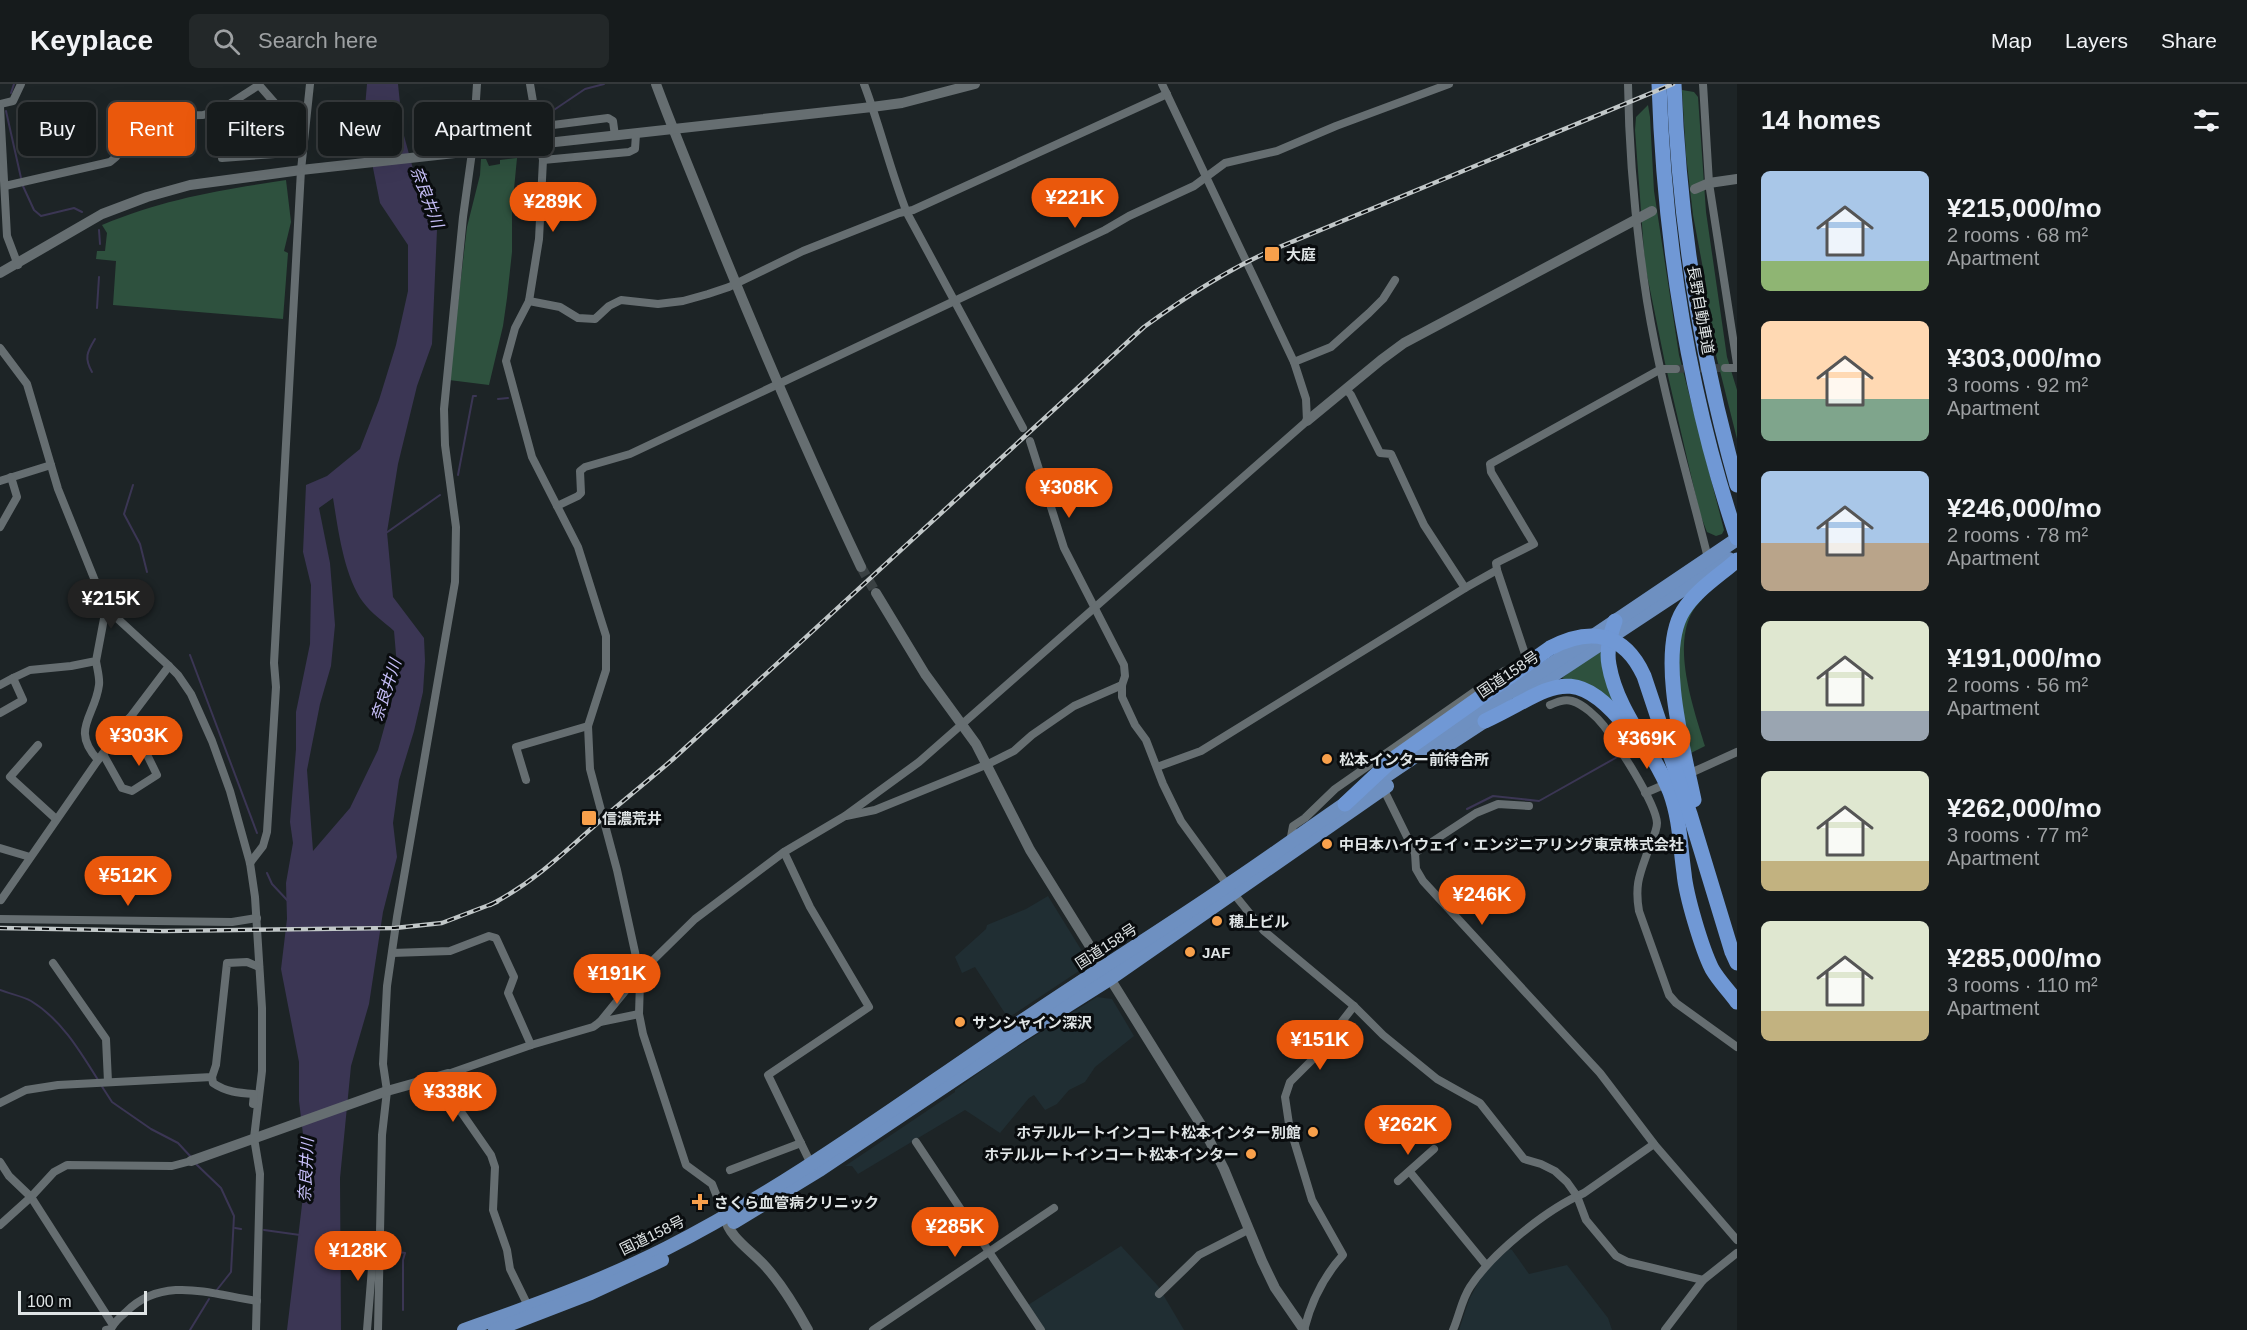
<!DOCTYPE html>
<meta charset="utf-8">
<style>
body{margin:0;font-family:Arial,"Noto Sans JP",sans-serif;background:#232829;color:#f1f3f6;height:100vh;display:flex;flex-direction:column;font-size:22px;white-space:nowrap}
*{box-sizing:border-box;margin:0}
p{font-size:20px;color:#9ea1a3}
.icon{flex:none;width:33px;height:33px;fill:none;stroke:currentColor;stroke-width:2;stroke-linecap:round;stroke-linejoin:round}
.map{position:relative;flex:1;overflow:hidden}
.side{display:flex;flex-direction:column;background:#161b1c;width:510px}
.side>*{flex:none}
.banner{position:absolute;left:18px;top:18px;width:570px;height:54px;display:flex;gap:12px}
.scale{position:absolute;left:18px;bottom:15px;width:129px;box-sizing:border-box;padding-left:6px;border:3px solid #dfe4e5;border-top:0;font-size:16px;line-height:21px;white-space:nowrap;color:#dfe4e5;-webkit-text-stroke:4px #090c0e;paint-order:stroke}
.price{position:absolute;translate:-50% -51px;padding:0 14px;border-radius:21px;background:#ea580c;color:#fff;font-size:20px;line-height:39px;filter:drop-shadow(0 2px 3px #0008)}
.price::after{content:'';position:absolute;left:50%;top:36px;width:18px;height:14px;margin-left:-9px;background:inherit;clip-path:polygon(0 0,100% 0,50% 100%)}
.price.active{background:#222;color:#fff}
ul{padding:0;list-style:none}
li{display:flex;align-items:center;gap:18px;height:150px;padding:0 24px}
li span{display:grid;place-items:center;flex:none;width:168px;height:120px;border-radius:9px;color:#555}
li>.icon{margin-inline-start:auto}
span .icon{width:72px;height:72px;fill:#fffc;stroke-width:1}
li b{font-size:26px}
h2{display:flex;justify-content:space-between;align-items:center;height:72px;padding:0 24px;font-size:26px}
.tag{padding:0 21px;border-radius:9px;background:#161b1c;box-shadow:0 6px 24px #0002,0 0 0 2px #35393b;font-size:21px;line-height:54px}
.tag.active{background:#ea580c;color:#fff}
header{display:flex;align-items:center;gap:36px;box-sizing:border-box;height:84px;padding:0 30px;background:#161b1c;border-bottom:2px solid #35393b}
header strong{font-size:28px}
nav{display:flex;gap:33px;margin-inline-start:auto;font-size:21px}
.search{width:420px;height:54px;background:#232829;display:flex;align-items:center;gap:15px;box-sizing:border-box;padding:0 21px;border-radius:9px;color:#9ea1a3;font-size:22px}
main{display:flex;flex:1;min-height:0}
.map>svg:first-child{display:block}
.built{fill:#202e33}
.green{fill:#2e513e}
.water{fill:#3b3654;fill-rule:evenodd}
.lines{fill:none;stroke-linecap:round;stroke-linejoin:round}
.stream{stroke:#3b3654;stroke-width:2}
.minor-tunnel{stroke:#3a4143;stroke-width:8;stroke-dasharray:8 4;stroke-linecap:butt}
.tertiary-tunnel{stroke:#3a4143;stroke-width:10;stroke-dasharray:10 5;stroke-linecap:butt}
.minor{stroke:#666e71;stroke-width:8}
.tertiary{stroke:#666e71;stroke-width:10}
.trunk{stroke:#6e90c1;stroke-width:14}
.motorway{stroke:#7098d5;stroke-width:15}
.rail-casing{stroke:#c1c7c8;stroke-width:4.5}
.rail{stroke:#090c0e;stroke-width:2;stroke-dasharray:7;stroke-linecap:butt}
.poi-dot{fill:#f8a04b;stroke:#090c0e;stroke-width:2}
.labels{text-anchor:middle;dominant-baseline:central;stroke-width:6;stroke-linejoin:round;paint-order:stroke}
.poi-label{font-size:15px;font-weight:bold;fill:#dfe4e5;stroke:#090c0e;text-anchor:start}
.street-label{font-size:15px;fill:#dfe4e5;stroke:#090c0e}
.water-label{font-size:16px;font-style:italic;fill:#c7bff9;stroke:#090c0e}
</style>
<header>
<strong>Keyplace</strong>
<div class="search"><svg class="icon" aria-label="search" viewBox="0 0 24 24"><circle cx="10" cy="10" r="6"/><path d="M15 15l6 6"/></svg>Search here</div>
<nav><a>Map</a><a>Layers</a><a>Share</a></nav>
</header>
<main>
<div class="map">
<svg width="1737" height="1246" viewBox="0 0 1737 1246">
<rect width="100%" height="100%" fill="#1d2426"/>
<g class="built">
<path d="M1048,812L1085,872L1082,885L1008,934L975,883L962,889L955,873L986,845L987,841L1026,825Z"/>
<path d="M1097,913L1112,915L1134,952L1095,983L1085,998L1069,1006L1057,1020L1045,1026L1034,1011L1029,1014L1000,1049L965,1026L858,1090L852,1082H845L955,1008V1006L1001,973Z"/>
<path d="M1121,1162L1158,1202L1184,1246H1044L1028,1221Z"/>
<path d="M1509,1165L1512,1166L1529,1190L1567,1181L1608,1234L1612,1246H1459L1469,1216L1481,1193L1488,1184Z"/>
</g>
<g class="green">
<path d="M1682,6L1694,8L1698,13L1706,128L1727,273L1737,306V355L1712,255L1704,190L1693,131L1686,71Z"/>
<path d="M1648,21L1650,33L1654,107L1679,271L1724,446L1722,450L1716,452L1707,448L1700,430L1665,279L1645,181L1635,46L1636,33Z"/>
<path d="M517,74L512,126V168L507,214L503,242L489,301L449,296L467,143L480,91L481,75H486L489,82L500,80V76Z"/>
<path d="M286,96L291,138L284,167L288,169L283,235L113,221L116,177L96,175L97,167H105L107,149L102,141C163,115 221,106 286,96Z"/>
<path d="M1700,514L1702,516C1666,548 1693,622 1705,662L1689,670C1680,633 1668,562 1687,528C1690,523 1696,518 1700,514Z"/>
<path d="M1603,563L1616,615L1610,619L1562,594Z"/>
</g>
<path class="water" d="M367,0H398L403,48L418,103L437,146L432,260L417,302L398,380L387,448L393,513L424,554L425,577L423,608L414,647L399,696L393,739L397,773L383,828L369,920L351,982L340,1094L341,1246H287L304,1104L306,1075L299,1017V978L281,885L287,835L286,799L293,759L290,738L296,665V628L310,560L311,501L303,468L306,401L327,392L360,365L379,316L396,261L408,207V161L380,119L370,69L364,35ZM333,414C338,445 344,492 363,518C371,529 384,538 394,547L398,594L378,666L350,724L313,767L307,686L320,620L331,582L335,541L330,479L319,424Z"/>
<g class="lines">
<g class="stream">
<path d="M11,9L14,0"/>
<path d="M6,27L21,94"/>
<path d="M542,34L585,5L604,0"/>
<path d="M497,57L498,52L524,42"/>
<path d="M22,100L34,126L41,132L74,124L82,128"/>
<path d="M99,146L100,160"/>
<path d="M97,224L99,193"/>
<path d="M92,288C84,274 87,268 95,255"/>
<path d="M498,315L508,314"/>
<path d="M458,391L473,312H476"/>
<path d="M133,401L124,430L140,460L147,488"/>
<path d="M386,449L440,411"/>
<path d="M190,571L257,749"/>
<path d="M1467,725L1493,712L1539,717L1619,672"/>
<path d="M267,789L272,800L288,817"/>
<path d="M0,906C10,910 22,912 31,917C61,935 80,967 98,996"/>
<path d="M101,1001L112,1018L151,1045L178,1059L191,1073"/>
<path d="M196,1080L221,1104L234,1132L231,1188L216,1207"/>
<path d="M235,1144L241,1145"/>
<path d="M264,1146L300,1151"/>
<path d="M338,1157L377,1164"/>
<path d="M383,1165L405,1169L403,1176V1226"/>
<path d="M190,1246L209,1215"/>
</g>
<path class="minor-tunnel" d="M1676,285L1725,284"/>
<path class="tertiary-tunnel" d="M861,483L876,509"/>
<g class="minor">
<path d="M530,0L543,76L539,155L529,217L515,244L506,277L532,373L578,463L606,552V586L588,642L590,685L617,786L635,868L640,897L639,930L643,950L686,1081L712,1100L725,1133"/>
<path d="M864,0C880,42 890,86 907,129L1023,344"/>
<path d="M1628,0C1629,73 1636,146 1647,217C1661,303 1687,390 1708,474"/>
<path d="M1703,0L1709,99L1737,280"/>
<path d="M0,20L13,17L21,0"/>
<path d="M0,23L7,152L18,181"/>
<path d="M220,26L222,74L275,70L280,25L259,1"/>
<path d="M537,43L608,34L613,37L615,52"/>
<path d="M543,76L629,68L635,65L636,50"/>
<path d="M5,102L110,78L116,73L120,33L203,31L220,26L259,1"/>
<path d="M529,217L560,223L578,234L595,235L609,222L621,216L658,220L683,217L708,210L729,203L803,167L899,129L913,126L1167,10"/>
<path d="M0,264L27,300L58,405L106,524L169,582L178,591L191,610L212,657L230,707L250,779L255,813L262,924V987L254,1054L260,1090L256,1246"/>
<path d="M1294,278L1331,263L1369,229L1383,215L1395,196"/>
<path d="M1725,284H1737"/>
<path d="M1030,357L1064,464L1124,581L1125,592L1122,601V613L1135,641L1146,656L1163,700L1181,737L1234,810L1264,847L1354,922L1383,951L1437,995L1480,1019L1524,1075L1541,1080L1555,1087L1567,1098L1577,1112L1586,1136L1616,1172L1628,1178L1703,1196"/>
<path d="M0,397L51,381"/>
<path d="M557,422L578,412L581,409L580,387L585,383L630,370L1105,146L1129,132L1194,102L1225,79L1277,67L1336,42L1449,0"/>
<path d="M0,443L17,413L11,393"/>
<path d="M1497,486L1526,573"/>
<path d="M1465,504L1497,486L1496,479L1534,460L1491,388L1490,380L1661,285H1676"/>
<path d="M96,577C97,584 100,594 99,601C95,633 70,645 98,676"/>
<path d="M0,601L13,594"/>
<path d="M1550,621C1557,618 1564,615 1572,617C1583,620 1597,633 1604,642C1617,660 1656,719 1657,739C1657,746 1653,754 1650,761C1641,788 1634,798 1639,827L1669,911L1676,919L1737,963"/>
<path d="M0,629L23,616L13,594L30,586L71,582L96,577L106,524"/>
<path d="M38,661L10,693L56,735"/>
<path d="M103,670L122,704L132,707L157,691L129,634"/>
<path d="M1157,683L1201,667L1465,504L1424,441L1391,370L1380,369L1351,311L1346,305"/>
<path d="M1695,687L1737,668"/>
<path d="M526,696L516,663L588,642"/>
<path d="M1383,704L1415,769L1416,785L1423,797L1600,989L1654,1060L1737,1156"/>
<path d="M1645,709L1659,703"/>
<path d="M846,732L875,726L988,680L1014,667L1032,651L1074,622L1122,601"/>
<path d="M1290,758L1293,742L1305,734L1335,705L1504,587"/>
<path d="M0,764L30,773"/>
<path d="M784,768L810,823L869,923L768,991L811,1080"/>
<path d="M1415,769L1476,729L1498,720L1529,722"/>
<path d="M250,779L263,762L267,748L276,603L274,579L301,86L310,0"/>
<path d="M1,816L98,676L169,582"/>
<path d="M0,835L232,838L257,834"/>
<path d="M392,869L450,867L489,852L496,854L514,893L508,909L531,961"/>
<path d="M53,879L106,955L108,998"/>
<path d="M600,938L639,930"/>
<path d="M448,990L531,961L593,943L600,938L639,890L695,835L784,768L845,732L919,678L1307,337L1306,315L1294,278L1162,0"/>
<path d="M441,992L450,1012L491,1071L495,1083L493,1126L507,1166L510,1185L530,1226"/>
<path d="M212,993L213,999C226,1008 239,1009 254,1010L253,1020"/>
<path d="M0,1019L26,1006L58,1001L212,993L216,981L227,879L247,878L259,883"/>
<path d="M916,1058L1041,1246"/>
<path d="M0,1078L9,1092L31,1113L113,1241"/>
<path d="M730,1086L801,1059"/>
<path d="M1410,1088L1486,1181"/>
<path d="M1398,1097L1434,1065"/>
<path d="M0,1141L31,1113L54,1088L67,1081L172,1082L191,1077"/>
<path d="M1159,1210L1199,1171L1248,1146"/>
<path d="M106,1246L111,1245C114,1238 120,1233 126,1228C163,1191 210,1210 257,1217"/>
<path d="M367,1246L372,1184L376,1167"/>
<path d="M378,1246L382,1051L387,1007L383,980L387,902L397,833L455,498L456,443L445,361L444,325L463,133L473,61L477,0"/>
<path d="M873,1246L1054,1124"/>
<path d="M1304,1246C1311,1218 1323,1193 1343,1171L1312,1116L1289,1040L1285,1013L1290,998L1312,976L1354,922"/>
<path d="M1453,1246C1459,1232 1462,1215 1470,1203C1492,1169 1547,1125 1584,1109L1654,1060"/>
<path d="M1665,1246L1703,1196L1737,1169"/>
</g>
<g class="tertiary">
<path d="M656,0C673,46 692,91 710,136C757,253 807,369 861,483"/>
<path d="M1695,105L1709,99L1737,95"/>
<path d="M0,189L102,130L147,113L190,101L301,86L872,23L902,19L975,0"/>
<path d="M1307,337L1381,276L1404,259L1652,127"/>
<path d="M876,509L925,590L976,660L1030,766L1203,1044L1224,1085L1262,1177L1275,1204L1304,1246"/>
<path d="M191,1077L387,1007L448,990"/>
<path d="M725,1133C729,1154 752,1167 766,1183C783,1202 796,1224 808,1246"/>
</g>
<g class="trunk">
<path d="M1520,613L1729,475"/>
<path d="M1445,663L1494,631"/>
<path d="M1371,702L1737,455"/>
<path d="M734,1138L821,1085L1024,949L1111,894L1387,702"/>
<path d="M464,1246C533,1222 602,1197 667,1164C791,1101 904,1016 1019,939C1088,892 1159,848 1228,801C1270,773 1311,743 1352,715"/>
<path d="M495,1246L591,1209L662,1176"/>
</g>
<g class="motorway">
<path d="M1659,0C1664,152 1688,309 1737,454"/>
<path d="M1674,0C1679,136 1700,270 1737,401"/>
<path d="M1615,537C1610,551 1606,566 1609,581C1617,628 1653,665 1670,708C1680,735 1680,761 1684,789C1686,812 1702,865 1712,885C1719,897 1729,907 1737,918"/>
<path d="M1485,637C1550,607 1571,573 1628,645"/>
<path d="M1694,716C1684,668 1657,569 1683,527C1696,506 1719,492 1737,476"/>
<path d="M1345,720L1393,675L1550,564C1590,543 1624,548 1644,592L1690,730L1732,868L1737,879"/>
</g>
<defs>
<g id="rail">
<path d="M490,821C533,799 566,767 602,735C625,715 649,696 672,676L1144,243C1184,214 1225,187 1270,167L1673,0"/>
<path d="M0,844L163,847L395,844L442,839L497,818"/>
</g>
</defs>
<use href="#rail" class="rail-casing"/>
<use href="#rail" class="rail"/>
</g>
<g class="poi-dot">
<rect x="1264" y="162" width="16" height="16" rx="3"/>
<circle cx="1327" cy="675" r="6"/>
<rect x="581" y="726" width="16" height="16" rx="3"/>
<circle cx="1327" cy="760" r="6"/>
<circle cx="1217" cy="837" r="6"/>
<circle cx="1190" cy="868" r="6"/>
<circle cx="960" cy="938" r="6"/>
<circle cx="1313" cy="1048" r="6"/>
<circle cx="1251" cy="1070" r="6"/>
<path d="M697 1109h6v6h6v6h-6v6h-6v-6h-6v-6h6z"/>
</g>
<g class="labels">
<g class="poi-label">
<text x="1286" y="170">大庭</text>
<text x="1339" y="675">松本インター前待合所</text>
<text x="602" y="734">信濃荒井</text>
<text x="1339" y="760">中日本ハイウェイ・エンジニアリング東京株式会社</text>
<text x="1229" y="837">穂上ビル</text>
<text x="1202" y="868">JAF</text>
<text x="972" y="938">サンシャイン深沢</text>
<text x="1301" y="1048" text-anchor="end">ホテルルートインコート松本インター別館</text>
<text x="1239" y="1070" text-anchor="end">ホテルルートインコート松本インター</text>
<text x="714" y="1118">さくら血管病クリニック</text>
</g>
<g class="street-label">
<text transform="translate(1701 226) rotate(80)">長野自動車道</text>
<text transform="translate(1508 590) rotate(-34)">国道158号</text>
<text transform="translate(1106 862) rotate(-33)">国道158号</text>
<text transform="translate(652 1151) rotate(-26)">国道158号</text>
</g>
<g class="water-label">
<text transform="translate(427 113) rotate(69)">奈良井川</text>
<text transform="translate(386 606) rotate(-72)">奈良井川</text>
<text transform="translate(306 1086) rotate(-87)">奈良井川</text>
</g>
</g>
</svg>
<div class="scale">100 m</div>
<b class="price" style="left:1075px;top:145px">¥221K</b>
<b class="price" style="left:553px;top:149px">¥289K</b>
<b class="price" style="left:1069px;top:435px">¥308K</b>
<b class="price active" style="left:111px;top:546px">¥215K</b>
<b class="price" style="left:139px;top:683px">¥303K</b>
<b class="price" style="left:1647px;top:686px">¥369K</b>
<b class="price" style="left:128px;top:823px">¥512K</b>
<b class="price" style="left:1482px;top:842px">¥246K</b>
<b class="price" style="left:617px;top:921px">¥191K</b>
<b class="price" style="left:1320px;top:987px">¥151K</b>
<b class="price" style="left:453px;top:1039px">¥338K</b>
<b class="price" style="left:1408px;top:1072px">¥262K</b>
<b class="price" style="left:955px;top:1174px">¥285K</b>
<b class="price" style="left:358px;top:1198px">¥128K</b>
<div class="banner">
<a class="tag">Buy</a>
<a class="tag active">Rent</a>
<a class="tag">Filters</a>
<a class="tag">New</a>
<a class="tag">Apartment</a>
</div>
</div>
<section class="side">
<h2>14 homes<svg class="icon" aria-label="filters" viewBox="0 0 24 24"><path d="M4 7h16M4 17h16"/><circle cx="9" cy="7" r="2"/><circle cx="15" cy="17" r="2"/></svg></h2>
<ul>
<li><span style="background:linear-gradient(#a9c7e8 75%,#8fb573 0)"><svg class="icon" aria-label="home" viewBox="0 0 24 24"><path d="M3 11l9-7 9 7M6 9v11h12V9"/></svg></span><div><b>¥215,000/mo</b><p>2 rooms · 68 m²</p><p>Apartment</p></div></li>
<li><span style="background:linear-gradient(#ffd9b3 65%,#7fa58c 0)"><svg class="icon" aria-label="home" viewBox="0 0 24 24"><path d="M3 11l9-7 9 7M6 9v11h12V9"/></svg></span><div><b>¥303,000/mo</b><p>3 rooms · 92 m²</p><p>Apartment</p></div></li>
<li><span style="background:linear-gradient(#a9c7e8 60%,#b9a48a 0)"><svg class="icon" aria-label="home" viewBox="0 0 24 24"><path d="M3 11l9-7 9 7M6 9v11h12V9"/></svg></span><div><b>¥246,000/mo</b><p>2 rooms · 78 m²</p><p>Apartment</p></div></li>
<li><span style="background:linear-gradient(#dfe7d0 75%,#9aa5b1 0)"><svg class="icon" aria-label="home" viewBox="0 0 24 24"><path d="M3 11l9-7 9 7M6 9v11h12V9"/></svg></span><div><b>¥191,000/mo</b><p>2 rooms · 56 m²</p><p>Apartment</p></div></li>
<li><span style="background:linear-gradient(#dfe7d0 75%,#c2b280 0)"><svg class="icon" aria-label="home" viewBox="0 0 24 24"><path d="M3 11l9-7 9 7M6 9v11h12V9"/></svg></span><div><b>¥262,000/mo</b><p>3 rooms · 77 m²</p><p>Apartment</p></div></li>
<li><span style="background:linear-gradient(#dfe7d0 75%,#c2b280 0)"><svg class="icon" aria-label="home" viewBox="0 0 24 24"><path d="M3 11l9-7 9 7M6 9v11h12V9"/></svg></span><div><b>¥285,000/mo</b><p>3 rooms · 110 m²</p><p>Apartment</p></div></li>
</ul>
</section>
</main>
